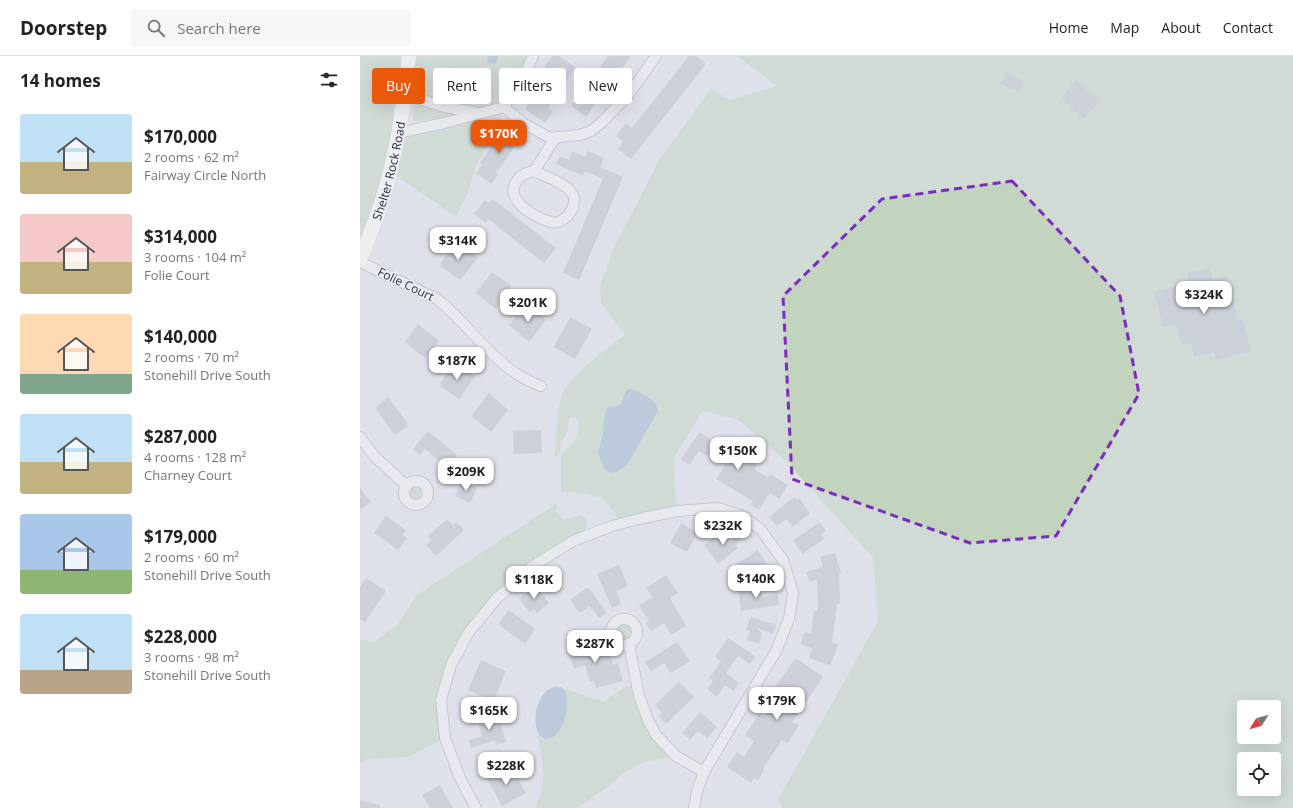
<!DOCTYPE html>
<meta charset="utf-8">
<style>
body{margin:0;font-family:"Open Sans",sans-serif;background:#f6f6f6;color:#222;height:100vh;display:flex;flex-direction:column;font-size:15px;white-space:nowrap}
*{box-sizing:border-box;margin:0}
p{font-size:13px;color:#767676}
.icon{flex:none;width:22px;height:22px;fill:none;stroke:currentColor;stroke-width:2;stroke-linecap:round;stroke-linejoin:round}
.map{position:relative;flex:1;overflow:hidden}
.details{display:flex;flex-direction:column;background:#fff;width:360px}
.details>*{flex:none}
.guide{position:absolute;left:12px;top:12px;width:380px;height:36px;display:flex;gap:8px}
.needle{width:26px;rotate:233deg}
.controls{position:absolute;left:877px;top:644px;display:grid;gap:8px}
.controls a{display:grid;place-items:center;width:44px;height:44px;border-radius:4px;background:#fff;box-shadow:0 4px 16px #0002;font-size:20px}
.price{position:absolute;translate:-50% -34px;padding:0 9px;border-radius:8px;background:#fff;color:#222;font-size:13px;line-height:26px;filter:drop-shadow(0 1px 2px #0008)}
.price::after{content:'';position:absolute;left:50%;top:24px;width:12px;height:9px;margin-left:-6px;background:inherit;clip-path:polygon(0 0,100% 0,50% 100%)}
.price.current{background:#ea580c;color:#fff}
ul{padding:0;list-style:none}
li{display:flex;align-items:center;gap:12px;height:100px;padding:0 20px}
li span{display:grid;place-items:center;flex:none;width:112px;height:80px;border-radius:4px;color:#555}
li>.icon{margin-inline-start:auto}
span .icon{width:48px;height:48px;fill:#fffc;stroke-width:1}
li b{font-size:17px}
h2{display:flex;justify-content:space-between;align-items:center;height:48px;padding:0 20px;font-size:17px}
.tag{padding:0 14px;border-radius:4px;background:#fff;box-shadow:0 4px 16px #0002;font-size:14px;line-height:36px}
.tag.current{background:#ea580c;color:#fff}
header{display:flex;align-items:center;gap:24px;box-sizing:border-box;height:56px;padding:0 20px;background:#fff;border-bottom:1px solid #e0e0e0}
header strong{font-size:19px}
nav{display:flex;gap:22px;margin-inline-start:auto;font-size:14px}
.search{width:280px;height:36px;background:#f6f6f6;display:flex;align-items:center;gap:10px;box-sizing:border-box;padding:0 14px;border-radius:4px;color:#767676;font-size:15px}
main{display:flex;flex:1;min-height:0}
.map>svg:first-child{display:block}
.green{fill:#c2d3be;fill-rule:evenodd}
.water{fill:#96adcb}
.building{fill:#b5bac6}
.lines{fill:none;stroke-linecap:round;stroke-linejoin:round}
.minor-casing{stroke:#a3a8b3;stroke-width:12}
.minor{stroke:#f1f2f7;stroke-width:10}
.secondary{stroke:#fff;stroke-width:14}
.marked{fill:none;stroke:#7b2cbf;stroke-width:3;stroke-dasharray:8 5;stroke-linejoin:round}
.labels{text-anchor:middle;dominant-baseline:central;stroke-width:3;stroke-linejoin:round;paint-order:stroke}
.street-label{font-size:12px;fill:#262e40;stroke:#edf0f6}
</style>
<header>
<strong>Doorstep</strong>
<div class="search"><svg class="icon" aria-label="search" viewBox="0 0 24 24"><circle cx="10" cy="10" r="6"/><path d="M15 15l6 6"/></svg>Search here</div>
<nav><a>Home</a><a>Map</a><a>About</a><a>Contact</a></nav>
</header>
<main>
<section class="details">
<h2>14 homes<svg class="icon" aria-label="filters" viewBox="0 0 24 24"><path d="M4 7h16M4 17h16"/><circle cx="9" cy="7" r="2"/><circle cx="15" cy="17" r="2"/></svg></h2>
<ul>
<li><span style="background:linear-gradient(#bfe0f5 60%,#c2b280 0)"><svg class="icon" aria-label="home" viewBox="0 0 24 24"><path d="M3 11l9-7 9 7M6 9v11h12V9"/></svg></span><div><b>$170,000</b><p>2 rooms · 62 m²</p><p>Fairway Circle North</p></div></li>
<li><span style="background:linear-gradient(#f6c9c9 60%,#c2b280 0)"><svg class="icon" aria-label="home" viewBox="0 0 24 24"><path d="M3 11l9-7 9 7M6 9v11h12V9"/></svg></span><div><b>$314,000</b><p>3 rooms · 104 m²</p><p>Folie Court</p></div></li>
<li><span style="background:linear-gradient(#ffd9b3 75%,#7fa58c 0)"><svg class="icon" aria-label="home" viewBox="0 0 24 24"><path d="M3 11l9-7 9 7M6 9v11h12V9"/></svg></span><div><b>$140,000</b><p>2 rooms · 70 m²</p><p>Stonehill Drive South</p></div></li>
<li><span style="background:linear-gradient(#bfe0f5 60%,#c2b280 0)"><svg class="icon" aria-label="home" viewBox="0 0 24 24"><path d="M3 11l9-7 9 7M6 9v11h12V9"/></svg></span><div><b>$287,000</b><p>4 rooms · 128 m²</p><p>Charney Court</p></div></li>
<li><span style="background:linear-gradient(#a9c7e8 70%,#8fb573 0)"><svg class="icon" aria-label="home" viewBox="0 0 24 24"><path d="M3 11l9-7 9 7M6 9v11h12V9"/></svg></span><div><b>$179,000</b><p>2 rooms · 60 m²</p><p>Stonehill Drive South</p></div></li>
<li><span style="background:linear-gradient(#bfe0f5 70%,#b9a48a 0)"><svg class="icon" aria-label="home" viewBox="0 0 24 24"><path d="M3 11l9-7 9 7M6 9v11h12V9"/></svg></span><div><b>$228,000</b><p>3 rooms · 98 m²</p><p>Stonehill Drive South</p></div></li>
</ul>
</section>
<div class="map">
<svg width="933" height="752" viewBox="0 0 933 752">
<rect width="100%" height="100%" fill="#dee1e9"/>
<g class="green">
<path d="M0,0H173L144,51L136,76L116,109L108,136L96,161L31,116L0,203ZM44,38L118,57L38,76Z"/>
<path d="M377,0H933V752H423L418,744L518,565L513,502L428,407L379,364L343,355L313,403L317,455L263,467C255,460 252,451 244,445C236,437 212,437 201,436V399C206,391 216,387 218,378C219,374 218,368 218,364L215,361H211C207,365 209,368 208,374C207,378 203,382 202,386C200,392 201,396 195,401C196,383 196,362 200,345C206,320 245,294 265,279L241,247L240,230L254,192L300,103L351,33L370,44L417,30ZM276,334L290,342L267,409L257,416L250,417L238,397L243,377L244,363L252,350L256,351L261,348L264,339ZM884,651H914V681H884ZM884,703H914V733H884Z"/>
<path d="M54,46L103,60L71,65H53Z"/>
<circle cx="56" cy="437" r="12"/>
<path d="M197,447V456L203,464L221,459L226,463L227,471L220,480L173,510L109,576L81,644L85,682L49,701L7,703L0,707V583L14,586L37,569L57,539Z"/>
<circle cx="264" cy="575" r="13"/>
<path d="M277,627L288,663L316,700L285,706L263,717L248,731L217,752H176C177,744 180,741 182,734C186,720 178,684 176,668L178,677H198C207,665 213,641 200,631L243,646L264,632Z"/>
</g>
<g class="water">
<path d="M128,0H138L136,8L127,7Z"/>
<path d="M268,333C274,332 290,341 294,346C296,348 297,352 298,355L267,409L257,416L250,417L244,412L238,397L243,377L244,363L247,352C252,350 256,351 261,348L264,339Z"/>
<path d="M194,631C195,631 200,631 201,631C214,636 206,682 187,683C170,683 171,638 194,631Z"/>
</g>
<g class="building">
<path d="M192,0H199L216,12L188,52L193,56L185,67L165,53L191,16L184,11Z"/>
<path d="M248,0H271L226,61L211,50Z"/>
<path d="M329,0H336L346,8L271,103L258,93L263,86L256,80L266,67L272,72Z"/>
<path d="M646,17L664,25L659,36L641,28Z"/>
<path d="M717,24L740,46L723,63L701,41Z"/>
<path d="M146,70L167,84L163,90L158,86L136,117L138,119L131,128L116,117L122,108L120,106Z"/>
<path d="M212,95L225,101L228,95L244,102L240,111L263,121L219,224L203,217L243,123L225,115L223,120L196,108L200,100L209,104Z"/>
<path d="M133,143L196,192L184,207L128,163L126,167L114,158L125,144L129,147Z"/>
<path d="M97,186L118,202L100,224L79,209Z"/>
<path d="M850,212L853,223L867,220L878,264L883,263L891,295L856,304L854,296L834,301L831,287L822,289L816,268L803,271L794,236L829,227L827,217Z"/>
<path d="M132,216L152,230L136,253L116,237Z"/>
<path d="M166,248L186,264L169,286L149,269Z"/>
<path d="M210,261L232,273L215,303L194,291Z"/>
<path d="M58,268L79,285L65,302L45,286Z"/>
<path d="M95,306L115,321L99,343L79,329Z"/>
<path d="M129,337L148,354L131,376L111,360Z"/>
<path d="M28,341L49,369L35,379L15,352Z"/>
<path d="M181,374L182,397L154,398L153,375Z"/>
<path d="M68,375L97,399L87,411L65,393L60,399L53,393Z"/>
<path d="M340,376L361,391L365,385L384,398L382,400L397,409L394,413L408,422L410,418L428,429L419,443L410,437L399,454L391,449L393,445L356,423L366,408L350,397L347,400L339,395L329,409L321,403Z"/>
<path d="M102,425L117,432L110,447L95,440Z"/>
<path d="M0,432L11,446L0,454Z"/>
<path d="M434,441L437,444L439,442L450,457L433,471L426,463L417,470L409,461Z"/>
<path d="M26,460L46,474L42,479L47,482L38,494L14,477Z"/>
<path d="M87,463L93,470L96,466L104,474L76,500L66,489L72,484L68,480Z"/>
<path d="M460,466L466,475L461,478L464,483L442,498L433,484Z"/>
<path d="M321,467L338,477L327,496L310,487Z"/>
<path d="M387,471L388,472L376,490L378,492L358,508L344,489L362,475L370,485Z"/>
<path d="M398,494L407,508L380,526L370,512Z"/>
<path d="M475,497L481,517H479L480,547L477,548L472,586L478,589L470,610L449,602L452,592L441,588L445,576L451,578L454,554L458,555L457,524L449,526L446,516L463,511L460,501Z"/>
<path d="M259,509L268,530L256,535L261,548L252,552L237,518Z"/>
<path d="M306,519L318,537L310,542L326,570L311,579L304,567L291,575L286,567L289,565L279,550L292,541L286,532Z"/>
<path d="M6,522L26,535L5,566L0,563V531Z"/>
<path d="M401,529L403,541L418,539L419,549L381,555L378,532Z"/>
<path d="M175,530L189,547L177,557L174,553L170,557L159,543Z"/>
<path d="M228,531L247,557L239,562L230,550L220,557L210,544Z"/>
<path d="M149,554L175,573L165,588L138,568Z"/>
<path d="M391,561L416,569L413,578L395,571L402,577L399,588L387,584L390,575L386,574Z"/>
<path d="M368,582L396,601L390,608L378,600L366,617L379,627L374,635L365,629L357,641L347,633L353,625L349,622L361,606L355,601Z"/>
<path d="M229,583L233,595L247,591L253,609L258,607L263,625L236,632L234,625L230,626L225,609L214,613L206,591Z"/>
<path d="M317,586L330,605L311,617L304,607L291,615L285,606Z"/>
<path d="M436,602L463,621L432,666L438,669V671L428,687L422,684L403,713L404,714L398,724L394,722L391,727L367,711L377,696L384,701L394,685L385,679L399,658L404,661L410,652L413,653L423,638L414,632Z"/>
<path d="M121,604L146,615L134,645L108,634Z"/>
<path d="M319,626L334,641L306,668L299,660L302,657L295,649Z"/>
<path d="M136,655L146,686L136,689L135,684L111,692L109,684L122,680L117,664L122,662L121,659Z"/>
<path d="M340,656L357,671L347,682L338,675L330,684L322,677Z"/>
<path d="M152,712L166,737L142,750L126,721L138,714L141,718Z"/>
<path d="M80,729L93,752H70L62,739Z"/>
<path d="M0,744L20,749V752H0Z"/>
</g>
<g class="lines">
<defs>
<g id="minor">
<path d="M44,38L81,50L117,57"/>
<path d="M144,51L163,67L190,82L220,79L231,75L242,66L269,38L296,0"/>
<path d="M38,77L84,67L144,51L164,20L173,0"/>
<path d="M174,115C186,121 202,125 211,136C221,147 205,170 191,166C177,162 146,146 155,128C160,119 165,117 174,115Z"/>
<path d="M174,115L196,81"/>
<path d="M0,206L77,243C112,271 136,314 181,330"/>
<path d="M0,381L14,400L47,430"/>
<circle cx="56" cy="437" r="12"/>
<circle cx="264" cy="576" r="13"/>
<path d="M269,588L279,640L288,664L296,679L316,700L344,716"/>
<path d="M116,752L100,722L85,682L81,644L91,609L109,576L137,542L173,510L213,485L252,470L283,462L317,455L358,452L383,460L401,474L423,504L433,537L429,563L416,595L344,716L337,735L334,752"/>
</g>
</defs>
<use href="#minor" class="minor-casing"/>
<use href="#minor" class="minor"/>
<path class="secondary" id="s1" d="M0,203C12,174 23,146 30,116C40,78 44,39 49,0"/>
</g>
<path d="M0 0H933V752H0ZM652,125L760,240L779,338L696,480L610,487L432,423L423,240L522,143Z" fill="#dee1e9" fill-opacity=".55" fill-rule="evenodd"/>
<path class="marked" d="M652,125L760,240L779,338L696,480L610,487L432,423L423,240L522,143Z"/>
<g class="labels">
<g class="street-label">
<text stroke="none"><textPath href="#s1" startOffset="93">Shelter Rock Road</textPath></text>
<text transform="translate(46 228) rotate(26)">Folie Court</text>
</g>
</g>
</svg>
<div class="controls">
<a><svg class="needle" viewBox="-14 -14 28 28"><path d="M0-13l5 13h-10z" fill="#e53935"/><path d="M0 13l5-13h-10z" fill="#767676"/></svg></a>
<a><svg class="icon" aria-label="locate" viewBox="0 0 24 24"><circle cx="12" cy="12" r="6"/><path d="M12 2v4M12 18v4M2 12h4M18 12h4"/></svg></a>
</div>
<b class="price current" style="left:139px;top:98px">$170K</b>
<b class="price" style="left:98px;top:205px">$314K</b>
<b class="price" style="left:844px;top:259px">$324K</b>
<b class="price" style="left:168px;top:267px">$201K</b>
<b class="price" style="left:97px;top:325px">$187K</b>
<b class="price" style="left:378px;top:415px">$150K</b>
<b class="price" style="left:106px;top:436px">$209K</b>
<b class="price" style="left:363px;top:490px">$232K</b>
<b class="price" style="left:396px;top:543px">$140K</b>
<b class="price" style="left:174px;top:544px">$118K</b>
<b class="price" style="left:235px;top:608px">$287K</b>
<b class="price" style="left:417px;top:665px">$179K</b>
<b class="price" style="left:129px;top:675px">$165K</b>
<b class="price" style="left:146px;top:730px">$228K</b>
<div class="guide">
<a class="tag current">Buy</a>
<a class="tag">Rent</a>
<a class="tag">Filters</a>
<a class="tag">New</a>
</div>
</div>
</main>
